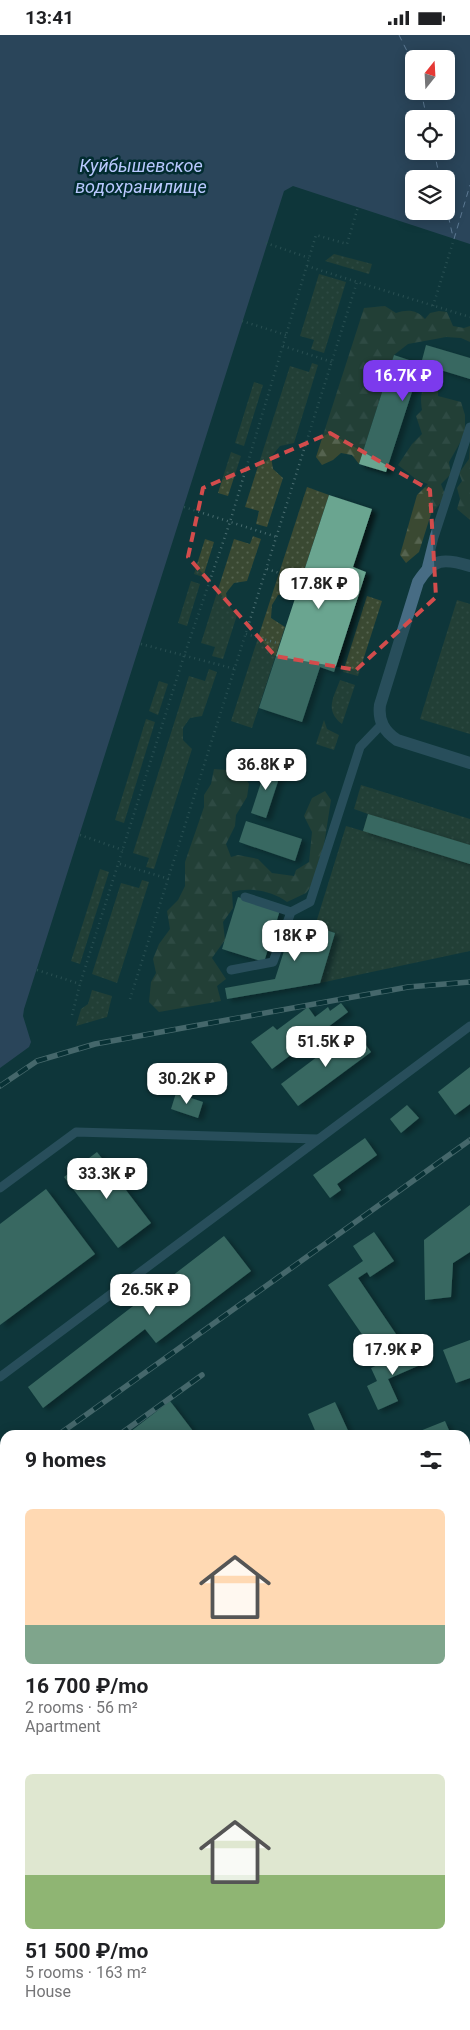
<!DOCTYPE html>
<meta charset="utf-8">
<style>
body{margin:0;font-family:Roboto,sans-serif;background:#f6f6f6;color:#202124;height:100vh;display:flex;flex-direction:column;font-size:19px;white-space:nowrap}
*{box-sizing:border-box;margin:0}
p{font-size:16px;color:#757577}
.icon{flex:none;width:28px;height:28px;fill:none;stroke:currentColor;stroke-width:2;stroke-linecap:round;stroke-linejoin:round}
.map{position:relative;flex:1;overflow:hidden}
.drawer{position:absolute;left:0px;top:1395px;width:470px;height:600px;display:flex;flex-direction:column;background:#fff;border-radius:15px 15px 0 0;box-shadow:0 2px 12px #0003}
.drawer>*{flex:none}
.needle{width:32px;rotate:18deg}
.fabs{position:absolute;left:405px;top:15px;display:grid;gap:10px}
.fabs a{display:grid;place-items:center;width:50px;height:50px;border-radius:8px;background:#fff;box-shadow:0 2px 12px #0003;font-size:25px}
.price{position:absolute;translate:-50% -42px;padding:0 11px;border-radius:10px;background:#fff;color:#222;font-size:16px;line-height:32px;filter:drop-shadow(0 1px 2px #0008)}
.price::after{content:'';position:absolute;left:50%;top:30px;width:15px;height:11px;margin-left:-8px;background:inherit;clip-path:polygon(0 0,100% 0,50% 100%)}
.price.active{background:#7c3aed;color:#fff}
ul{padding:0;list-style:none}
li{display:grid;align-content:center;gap:10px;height:265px;padding:0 25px}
li span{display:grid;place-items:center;height:155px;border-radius:8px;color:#555}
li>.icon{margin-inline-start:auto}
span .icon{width:90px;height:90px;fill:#fffc;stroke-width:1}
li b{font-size:21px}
h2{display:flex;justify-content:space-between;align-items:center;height:60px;padding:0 25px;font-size:21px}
.status{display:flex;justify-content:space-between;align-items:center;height:35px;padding:0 25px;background:#fff;direction:ltr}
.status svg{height:14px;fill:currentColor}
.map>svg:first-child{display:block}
.grass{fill:url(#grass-dots)}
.forest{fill:url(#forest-firs)}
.water{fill:#4d5881;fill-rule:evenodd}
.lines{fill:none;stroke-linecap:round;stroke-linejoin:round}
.ferry{stroke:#b9c8fe;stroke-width:1;stroke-dasharray:6 5;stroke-linecap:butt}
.building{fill:#6ba590;filter:url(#shadow)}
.path{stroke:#4a6d70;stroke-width:2.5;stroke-dasharray:1 4;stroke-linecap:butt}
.service{stroke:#476c84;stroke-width:9}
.minor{stroke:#476c84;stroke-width:12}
.tertiary{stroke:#476c84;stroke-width:12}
.rail-casing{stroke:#87a3a6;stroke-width:5.5}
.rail{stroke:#022c30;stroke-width:4;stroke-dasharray:11;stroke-linecap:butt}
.marked{fill:none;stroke:#d34c4c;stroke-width:4;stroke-dasharray:10 6;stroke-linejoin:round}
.labels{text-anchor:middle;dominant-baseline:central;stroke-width:5;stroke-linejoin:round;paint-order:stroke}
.water-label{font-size:18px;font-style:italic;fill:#b9c8fe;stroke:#022c30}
</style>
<div class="status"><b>13:41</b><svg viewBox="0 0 49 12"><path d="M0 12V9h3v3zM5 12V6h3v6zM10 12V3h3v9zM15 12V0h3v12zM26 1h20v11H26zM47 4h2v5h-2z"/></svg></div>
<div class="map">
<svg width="470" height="1995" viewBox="0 0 470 1995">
<defs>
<pattern id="grass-dots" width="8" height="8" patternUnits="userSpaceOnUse" patternTransform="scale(1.25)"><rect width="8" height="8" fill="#3a4932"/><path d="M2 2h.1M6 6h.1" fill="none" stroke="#55634f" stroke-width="1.8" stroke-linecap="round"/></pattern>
<pattern id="forest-firs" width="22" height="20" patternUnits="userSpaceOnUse" patternTransform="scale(1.25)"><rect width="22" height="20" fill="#3a4932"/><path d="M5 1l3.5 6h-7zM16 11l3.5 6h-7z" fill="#55634f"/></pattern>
<filter id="shadow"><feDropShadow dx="5" dy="3" stdDeviation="2.5" flood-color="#0009"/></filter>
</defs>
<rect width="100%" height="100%" fill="#0e373a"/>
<g class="grass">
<path d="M334,219L372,229L369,239L325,226Z"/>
<path d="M319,239L346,247L324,318L311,314L314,305L300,301Z"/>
<path d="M312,328L318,330L294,408L280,411L271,422L273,434L283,443L267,492L256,489L259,476L245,472L290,331L309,337Z"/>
<path d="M254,347L263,350L244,411L235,408Z"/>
<path d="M231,417L241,421L228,461L218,458Z"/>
<path d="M307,452L329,460L296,560H278L272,570L271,583L285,592L252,693L231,686Z"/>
<path d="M253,501L261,504L247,546L234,548L226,558L228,570L237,580L223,624L212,621L215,612L201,608L234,504L250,509Z"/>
<path d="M205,504L214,507L203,542L194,539Z"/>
<path d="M191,546L200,549L187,591L178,588Z"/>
<path d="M367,561L382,566L358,641L343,637Z"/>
<path d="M457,565L470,569V699L420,684Z"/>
<path d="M209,634L217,637L202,681L190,683L183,693V705L192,714L154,834L146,832L149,823L133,818L189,641L205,646Z"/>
<path d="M340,645L355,650L342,689C324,675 334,662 340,645Z"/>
<path d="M159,646L168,649L158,680L149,676Z"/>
<path d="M146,684L155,687L124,788L115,785Z"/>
<path d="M324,685L327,694L339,700L334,715L316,709Z"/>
<path d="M361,750L470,784V916L320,948L335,898L315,891L346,791L363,796L368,779L354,774Z"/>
<path d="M100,834L109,837L80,929L71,926Z"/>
<path d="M142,845L149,847L117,948L92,939L121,848L139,853Z"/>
<path d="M92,955L112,961L107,982L76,991L81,974L88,969Z"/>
</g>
<g class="forest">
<path d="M385,271L396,278C408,274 417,275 425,284L430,278L439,276L447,277L453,291L464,293L470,291V307L461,303L446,302L430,305L408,309L394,320L359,429L352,420L341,418L333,425L322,430L316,422L364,273Z"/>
<path d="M433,346L438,351V361L461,367L465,380V399L449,427L451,439L441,449L446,462L431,479L419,517L406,528L400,520L417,460L428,449L417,445L398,430L412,409L422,399L416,381L422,375C420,361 420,353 433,346Z"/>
<path d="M470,408V485L457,474L460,464L457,453L462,446L459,438L469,424Z"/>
<path d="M214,734L226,735L245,742L249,749L247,762L236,780L235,791L226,809L231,822L238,820L258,824L272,838L294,841L296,835L309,827L312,797L304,781L312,763L325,756L331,765L324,810L316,834L315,846L306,858L287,867C272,856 250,852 232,857L233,873L223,887L225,905L212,923L226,944L217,951L221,966L159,977L149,967L151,947L156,938L153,924L159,909L170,894L167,876L178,865L185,851V827L204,772V760L211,749Z"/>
</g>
<path class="water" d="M0,0H470V209L293,151L284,156L24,974L23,981L31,1007L29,1012L0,1033ZM414,24H446V56H414ZM414,84H446V116H414ZM414,144H446V176H414Z"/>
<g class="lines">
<g class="ferry">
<path d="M399,0L414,30"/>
<path d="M421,56L427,84"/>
<path d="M434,116L440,144"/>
<path d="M446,171L453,202"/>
<path d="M454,204L470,150"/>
</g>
</g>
<g class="building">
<path d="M426,310L470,323V344L421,329L386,437L359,429L394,320L421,329Z"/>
<path d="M329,460L372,474L353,532L366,537L334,637L320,632L302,687L259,673Z"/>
<path d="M267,729L282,734L266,783L251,778Z"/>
<path d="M368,779L470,810V829L363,796Z"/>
<path d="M246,786L302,804L295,826L239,807Z"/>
<path d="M238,862L280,875L264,927L222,914Z"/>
<path d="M294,885L335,898L320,948L227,964L225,953L275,944Z"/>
<path d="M341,968L348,977L272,1034L251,1007L273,991L277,995L308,972L315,982L328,972L330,976Z"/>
<path d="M354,994L371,1017L298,1071L281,1049Z"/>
<path d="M470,1032V1069L455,1080L438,1057Z"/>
<path d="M176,1058L203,1067L198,1083L171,1074Z"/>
<path d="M407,1070L419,1083L401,1098L390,1084Z"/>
<path d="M365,1103L377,1120L337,1149L341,1155L330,1163L313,1140Z"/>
<path d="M97,1117L151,1188L118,1213L64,1142Z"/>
<path d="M46,1154L95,1219L0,1290V1189Z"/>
<path d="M470,1170V1217L453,1228L451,1262L425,1265L424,1205Z"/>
<path d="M374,1197L394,1226L370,1242L367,1237L358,1243L398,1302L375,1318L328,1250L363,1226L353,1211Z"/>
<path d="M224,1201L251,1236L156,1308L145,1294L43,1373L28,1352Z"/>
<path d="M470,1305V1343L456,1348L443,1315Z"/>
<path d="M420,1311L427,1327L388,1344L398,1366L378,1375L367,1351L377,1346L371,1333Z"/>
<path d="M170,1366L196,1400H126Z"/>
<path d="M335,1367L350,1400H317L308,1379Z"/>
<path d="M445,1386L451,1400H410Z"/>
<path d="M5,1493V1519L0,1513V1497Z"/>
<path d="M470,1496V1539L465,1541V1497Z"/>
<path d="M470,1630V1675L465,1677V1632Z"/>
<path d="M470,1801V1995H458L456,1990H465V1803Z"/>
<path d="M62,1990H102L104,1995H50Z"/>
</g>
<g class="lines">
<g class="path">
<path d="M266,208L309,223"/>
<path d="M307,231L357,247"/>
<path d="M433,271L454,204"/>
<path d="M242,286L286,300"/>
<path d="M283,311L332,327"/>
<path d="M184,472L277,502"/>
<path d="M267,534L298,544"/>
<path d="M246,599L277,608"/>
<path d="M141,609L235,634"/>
<path d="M80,800L123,815"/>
<path d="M120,829L169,844"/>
<path d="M37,935L80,949"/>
<path d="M130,964L357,247L470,282"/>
<path d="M72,980L80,949L184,621L230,487L316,200L347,209L358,172"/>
<path d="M299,1990L315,1995"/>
<path d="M333,1990L335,1995"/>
<path d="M353,1990L355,1995"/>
<path d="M248,1995L250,1990"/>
<path d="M281,1995L282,1990"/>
<path d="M359,1995L361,1990"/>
</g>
<g class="service">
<path d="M426,534L434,502L470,392"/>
<path d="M245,862L291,877"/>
<path d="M231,935L273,927L291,877L310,867L360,712L382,689"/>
<path d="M0,1153L76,1097L318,1104"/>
<path d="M0,1342L470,991"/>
</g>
<g class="minor">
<path d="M465,1461L470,1459"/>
<path d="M0,1652L5,1651"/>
</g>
<path class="tertiary" d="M470,531C444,523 433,523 418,547L380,670C378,686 384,696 397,705L470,728"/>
<defs>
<g id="rail">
<path d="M0,1051L37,1026L95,1009L408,952L470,947"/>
<path d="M58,1400L470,1105"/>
<path d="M119,1400L202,1340"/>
<path d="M0,1441L5,1438"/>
<path d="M0,1486L5,1482"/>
</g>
</defs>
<use href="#rail" class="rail-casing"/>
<use href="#rail" class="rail"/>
</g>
<path d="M0 0H470V1995H0ZM330,398L430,455L436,562L356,635L275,621L188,522L203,453Z" fill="#0e373a" fill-opacity=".55" fill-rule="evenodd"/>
<path class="marked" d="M330,398L430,455L436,562L356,635L275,621L188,522L203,453Z"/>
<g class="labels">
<g class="water-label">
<text x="141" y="130">Куйбышевское<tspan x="141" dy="21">водохранилище</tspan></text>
</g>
</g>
</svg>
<div class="fabs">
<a><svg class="needle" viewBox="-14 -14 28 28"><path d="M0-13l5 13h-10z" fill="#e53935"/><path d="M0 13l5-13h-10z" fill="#757577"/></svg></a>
<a><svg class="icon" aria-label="locate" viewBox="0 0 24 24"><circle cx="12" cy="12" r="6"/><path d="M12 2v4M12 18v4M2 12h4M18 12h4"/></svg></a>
<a><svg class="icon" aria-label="layers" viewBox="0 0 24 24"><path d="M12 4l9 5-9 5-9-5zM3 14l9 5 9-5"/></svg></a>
</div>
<b class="price active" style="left:403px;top:367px">16.7K ₽</b>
<b class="price" style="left:319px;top:575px">17.8K ₽</b>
<b class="price" style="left:266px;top:756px">36.8K ₽</b>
<b class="price" style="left:295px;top:927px">18K ₽</b>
<b class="price" style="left:326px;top:1033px">51.5K ₽</b>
<b class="price" style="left:187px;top:1070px">30.2K ₽</b>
<b class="price" style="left:107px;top:1165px">33.3K ₽</b>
<b class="price" style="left:150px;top:1281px">26.5K ₽</b>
<b class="price" style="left:393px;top:1341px">17.9K ₽</b>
<section class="drawer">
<h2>9 homes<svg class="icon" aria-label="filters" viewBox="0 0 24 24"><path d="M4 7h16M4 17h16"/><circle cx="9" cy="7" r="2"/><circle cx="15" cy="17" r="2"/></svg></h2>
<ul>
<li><span style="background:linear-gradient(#ffd9b3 75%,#7fa58c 0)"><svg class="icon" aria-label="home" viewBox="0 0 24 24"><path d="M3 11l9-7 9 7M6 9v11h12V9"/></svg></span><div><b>16 700 ₽/mo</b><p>2 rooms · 56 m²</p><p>Apartment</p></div></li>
<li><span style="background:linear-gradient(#dfe7d0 65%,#8fb573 0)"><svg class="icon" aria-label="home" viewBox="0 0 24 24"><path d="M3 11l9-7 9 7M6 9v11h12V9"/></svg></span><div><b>51 500 ₽/mo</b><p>5 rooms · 163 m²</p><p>House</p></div></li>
</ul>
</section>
</div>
